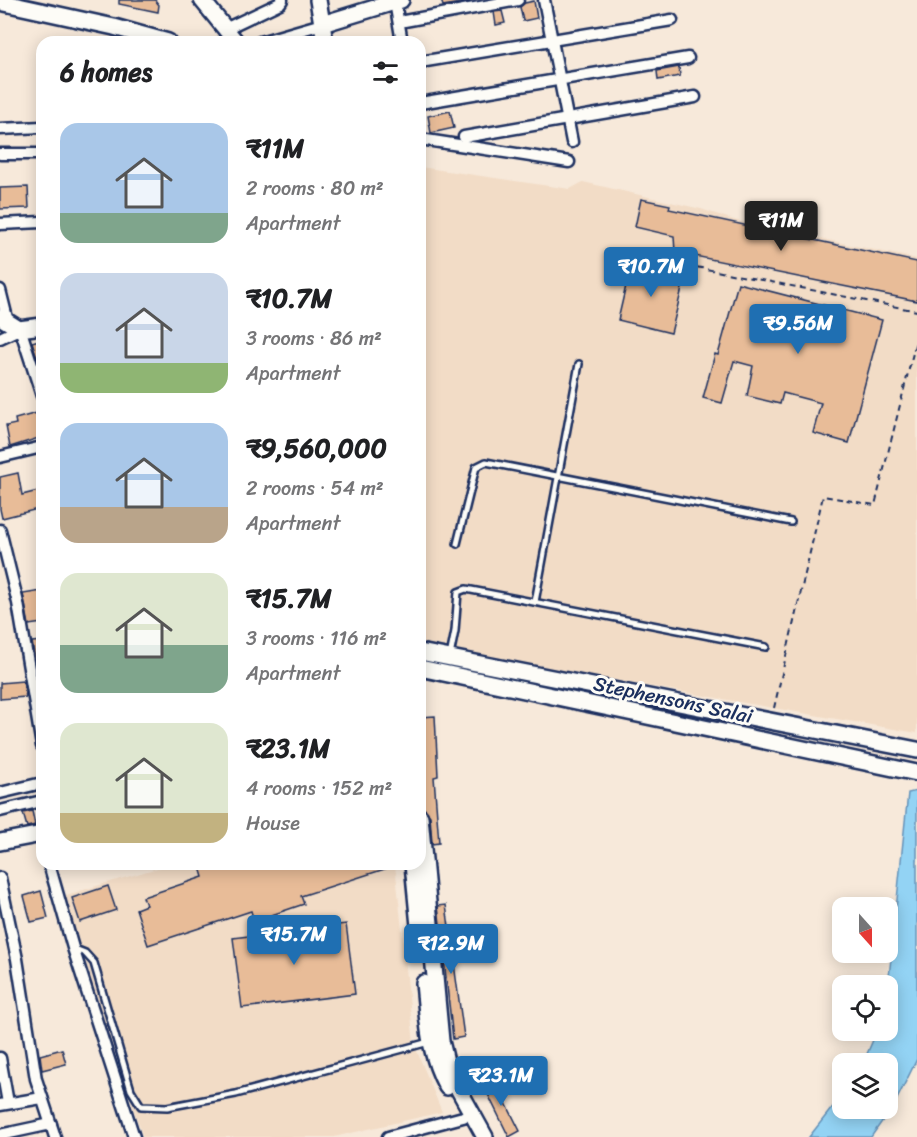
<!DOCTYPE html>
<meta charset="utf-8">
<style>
body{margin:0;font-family:Sriracha,sans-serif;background:#f6f6f6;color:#202124;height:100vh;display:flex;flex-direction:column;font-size:22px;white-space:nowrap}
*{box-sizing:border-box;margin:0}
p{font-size:20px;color:#757577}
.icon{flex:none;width:33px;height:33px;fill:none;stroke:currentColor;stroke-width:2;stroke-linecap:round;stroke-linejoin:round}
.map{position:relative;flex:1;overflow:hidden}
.drawer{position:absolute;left:36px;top:36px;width:390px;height:834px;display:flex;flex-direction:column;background:#fff;border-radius:18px;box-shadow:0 3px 15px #0003}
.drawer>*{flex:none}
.needle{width:39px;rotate:159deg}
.tools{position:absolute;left:832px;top:897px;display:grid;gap:12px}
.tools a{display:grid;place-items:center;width:66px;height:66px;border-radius:12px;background:#fff;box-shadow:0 3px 15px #0003;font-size:30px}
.price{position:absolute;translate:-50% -51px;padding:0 14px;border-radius:6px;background:#1f6fb2;color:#fff;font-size:20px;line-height:39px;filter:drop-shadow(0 2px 3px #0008)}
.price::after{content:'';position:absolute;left:50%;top:36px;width:18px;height:14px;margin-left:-9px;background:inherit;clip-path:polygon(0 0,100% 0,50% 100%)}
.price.on{background:#222;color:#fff}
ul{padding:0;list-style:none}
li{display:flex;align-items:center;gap:18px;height:150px;padding:0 24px}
li span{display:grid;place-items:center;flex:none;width:168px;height:120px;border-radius:18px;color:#555}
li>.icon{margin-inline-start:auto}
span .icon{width:72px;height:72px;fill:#fffc;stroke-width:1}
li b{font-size:26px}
h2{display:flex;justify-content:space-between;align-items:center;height:72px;padding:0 24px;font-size:26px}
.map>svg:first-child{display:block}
.built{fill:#f2dcc6}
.water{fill:#93d3f4;stroke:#6391b8;stroke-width:1.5}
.building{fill:#e8bc98;stroke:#1b2f5e;stroke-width:1.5}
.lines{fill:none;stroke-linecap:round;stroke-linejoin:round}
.lane-casing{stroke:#1b2f5e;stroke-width:10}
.street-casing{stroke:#1b2f5e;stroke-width:15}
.secondary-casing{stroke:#1b2f5e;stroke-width:20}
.path{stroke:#1b2f5e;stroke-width:2;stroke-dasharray:6 4.5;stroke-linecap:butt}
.lane{stroke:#fdfcf7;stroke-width:5}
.street{stroke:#fdfcf7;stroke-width:10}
.secondary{stroke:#fdfcf7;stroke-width:15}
.labels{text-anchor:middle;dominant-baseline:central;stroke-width:6;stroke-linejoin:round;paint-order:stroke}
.street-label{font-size:20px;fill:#1b2f5e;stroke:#fdfcf7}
</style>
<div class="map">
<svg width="917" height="1137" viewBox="0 0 917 1137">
<rect width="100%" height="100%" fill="#f7e9da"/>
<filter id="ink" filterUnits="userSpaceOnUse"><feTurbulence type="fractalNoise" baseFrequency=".0167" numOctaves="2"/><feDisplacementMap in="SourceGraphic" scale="12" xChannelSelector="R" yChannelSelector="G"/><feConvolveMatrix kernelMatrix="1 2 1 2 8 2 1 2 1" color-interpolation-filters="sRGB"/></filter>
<g filter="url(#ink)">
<g class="built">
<path d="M420,167L570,189L583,182L701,209L734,220L917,259V733L420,646Z"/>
<path d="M171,864H395L414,1044L442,1112L334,1137H143L63,896Z"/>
</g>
<path class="water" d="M917,791V1059L895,1103L871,1137H809L843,1094V1108H888V1064L863,1063L877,1031L888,1030V987L908,793Z"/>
<g class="building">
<path d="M119,0H155L159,5L158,12L119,4Z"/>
<path d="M441,0H470L471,1L443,6Z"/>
<path d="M534,1L537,18L523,21L520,7L525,3Z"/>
<path d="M502,11L505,23L496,25L494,12Z"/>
<path d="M679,67L680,76L658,80L657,71Z"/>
<path d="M450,111L454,128L431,133L428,116Z"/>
<path d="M28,187L29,208L0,209V188Z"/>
<path d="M641,199L670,205L669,209L917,262V301L675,252L674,236L635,227Z"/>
<path d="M631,264L685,276L671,333L618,320Z"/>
<path d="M738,283L882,320L849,443L813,433L821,403L783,393L780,404L747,396L753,366L734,361L722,403L703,398L715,354L718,355Z"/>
<path d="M42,339V372L32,342Z"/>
<path d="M37,413L42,437L10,447L6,426L16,424L15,419Z"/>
<path d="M18,473L22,495L42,490V508L2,518L0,509V477Z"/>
<path d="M42,591V623L29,625L23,594Z"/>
<path d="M42,641V695H41L32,642Z"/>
<path d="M23,681L26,697L0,699V683Z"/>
<path d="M435,716L438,776L434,777L439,843L432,844L430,816L423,808L420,717Z"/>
<path d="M32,811L35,825L27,827L23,813Z"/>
<path d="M199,864H394V866L301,896L304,904L254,921L251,911L148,945L136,909L146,905L143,897L203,877Z"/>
<path d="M108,886L116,910L80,922L72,898Z"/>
<path d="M41,891L48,918L31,922L24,896Z"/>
<path d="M446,905L464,1037L453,1039L438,906Z"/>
<path d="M346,924L355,994L242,1008L233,938Z"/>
<path d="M62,1049L66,1064L42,1070L40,1055Z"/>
<path d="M493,1077L520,1131L509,1137L482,1082Z"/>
</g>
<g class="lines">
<defs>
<g id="lane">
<path d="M457,544L476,467L486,462L791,522"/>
<path d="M535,602L579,364"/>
<path d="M450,656L455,631L458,592L466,589L766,647"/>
<path d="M75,949L85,953L94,963L131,1090L141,1106L167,1107L236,1094L429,1042"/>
</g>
<g id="street">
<path d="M544,0L572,142"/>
<path d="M395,2L402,42"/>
<path d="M399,22L518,0"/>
<path d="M225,29L280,3L282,0"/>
<path d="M260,42L322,24"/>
<path d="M420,62L672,20"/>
<path d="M420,103L688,58"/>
<path d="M0,129L42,127"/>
<path d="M464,137L695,97"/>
<path d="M420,139L569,162"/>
<path d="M0,154H42"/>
<path d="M0,224L42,222"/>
<path d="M0,290L8,322"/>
<path d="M0,338L19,329L21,331L42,396"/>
<path d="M0,457L42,447"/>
<path d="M0,530L18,603L42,746"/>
<path d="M0,793L42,783"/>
<path d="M0,811L42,801"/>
<path d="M49,864L73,948L134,1137"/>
<path d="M0,878L17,959L36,1079L55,1137"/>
<path d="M0,1058L8,1103"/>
<path d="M0,1105L42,1098"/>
<path d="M0,1135L51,1124"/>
<path d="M388,1137L463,1117L471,1113"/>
</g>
<g id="secondary">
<path d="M202,0L236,42"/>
<path d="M318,0L325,42"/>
<path d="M0,2L114,27L168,42"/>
<path d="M322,24L401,0"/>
<path d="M0,317L19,329L42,326"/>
<path d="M420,652L917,750"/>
<path d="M420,668L917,773"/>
<path d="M420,817L441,1041L448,1070L485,1137"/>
<path d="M0,842L42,834"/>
<path d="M413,864L419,926"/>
<path d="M424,983C428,1021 428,1052 447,1087"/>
</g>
</defs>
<use href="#lane" class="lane-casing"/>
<use href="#street" class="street-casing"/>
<use href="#secondary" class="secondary-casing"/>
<g class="path">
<path d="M666,261L917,311"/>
<path d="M774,708L823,496L875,505L917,337"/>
</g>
<use href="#lane" class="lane"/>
<use href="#street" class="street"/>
<use href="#secondary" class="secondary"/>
</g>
</g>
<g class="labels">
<g class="street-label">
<text transform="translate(673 700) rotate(12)">Stephensons Salai</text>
</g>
</g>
</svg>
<div class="tools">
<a><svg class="needle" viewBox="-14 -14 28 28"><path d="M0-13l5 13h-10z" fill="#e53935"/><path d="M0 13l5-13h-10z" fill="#757577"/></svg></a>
<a><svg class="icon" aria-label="locate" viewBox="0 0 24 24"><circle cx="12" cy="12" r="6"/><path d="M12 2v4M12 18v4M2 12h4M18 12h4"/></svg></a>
<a><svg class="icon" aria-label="layers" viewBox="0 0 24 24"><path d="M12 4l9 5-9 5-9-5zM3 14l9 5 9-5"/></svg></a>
</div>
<b class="price on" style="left:781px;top:252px">₹11M</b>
<b class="price" style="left:651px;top:298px">₹10.7M</b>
<b class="price" style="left:798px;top:355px">₹9.56M</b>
<b class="price" style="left:294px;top:966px">₹15.7M</b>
<b class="price" style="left:451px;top:975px">₹12.9M</b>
<b class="price" style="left:501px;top:1107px">₹23.1M</b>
<section class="drawer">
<h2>6 homes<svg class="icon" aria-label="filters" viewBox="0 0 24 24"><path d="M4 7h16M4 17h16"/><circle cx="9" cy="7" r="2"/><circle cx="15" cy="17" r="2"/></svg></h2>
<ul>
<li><span style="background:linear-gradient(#a9c7e8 75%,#7fa58c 0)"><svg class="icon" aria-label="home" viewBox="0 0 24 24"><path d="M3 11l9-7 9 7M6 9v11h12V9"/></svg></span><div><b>₹11M</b><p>2 rooms · 80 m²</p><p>Apartment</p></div></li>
<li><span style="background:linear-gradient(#c9d6e8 75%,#8fb573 0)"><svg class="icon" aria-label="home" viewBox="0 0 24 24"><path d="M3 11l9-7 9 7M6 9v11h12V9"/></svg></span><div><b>₹10.7M</b><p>3 rooms · 86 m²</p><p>Apartment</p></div></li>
<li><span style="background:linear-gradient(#a9c7e8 70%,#b9a48a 0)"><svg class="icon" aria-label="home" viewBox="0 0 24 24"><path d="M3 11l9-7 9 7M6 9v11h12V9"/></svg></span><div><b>₹9,560,000</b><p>2 rooms · 54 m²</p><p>Apartment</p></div></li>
<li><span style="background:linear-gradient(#dfe7d0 60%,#7fa58c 0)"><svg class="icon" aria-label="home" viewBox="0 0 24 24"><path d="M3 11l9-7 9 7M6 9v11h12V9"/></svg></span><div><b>₹15.7M</b><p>3 rooms · 116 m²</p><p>Apartment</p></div></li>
<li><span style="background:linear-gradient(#dfe7d0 75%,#c2b280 0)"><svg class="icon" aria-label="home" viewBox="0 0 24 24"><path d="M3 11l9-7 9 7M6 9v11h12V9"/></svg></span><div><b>₹23.1M</b><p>4 rooms · 152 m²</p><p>House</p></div></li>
</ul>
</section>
</div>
